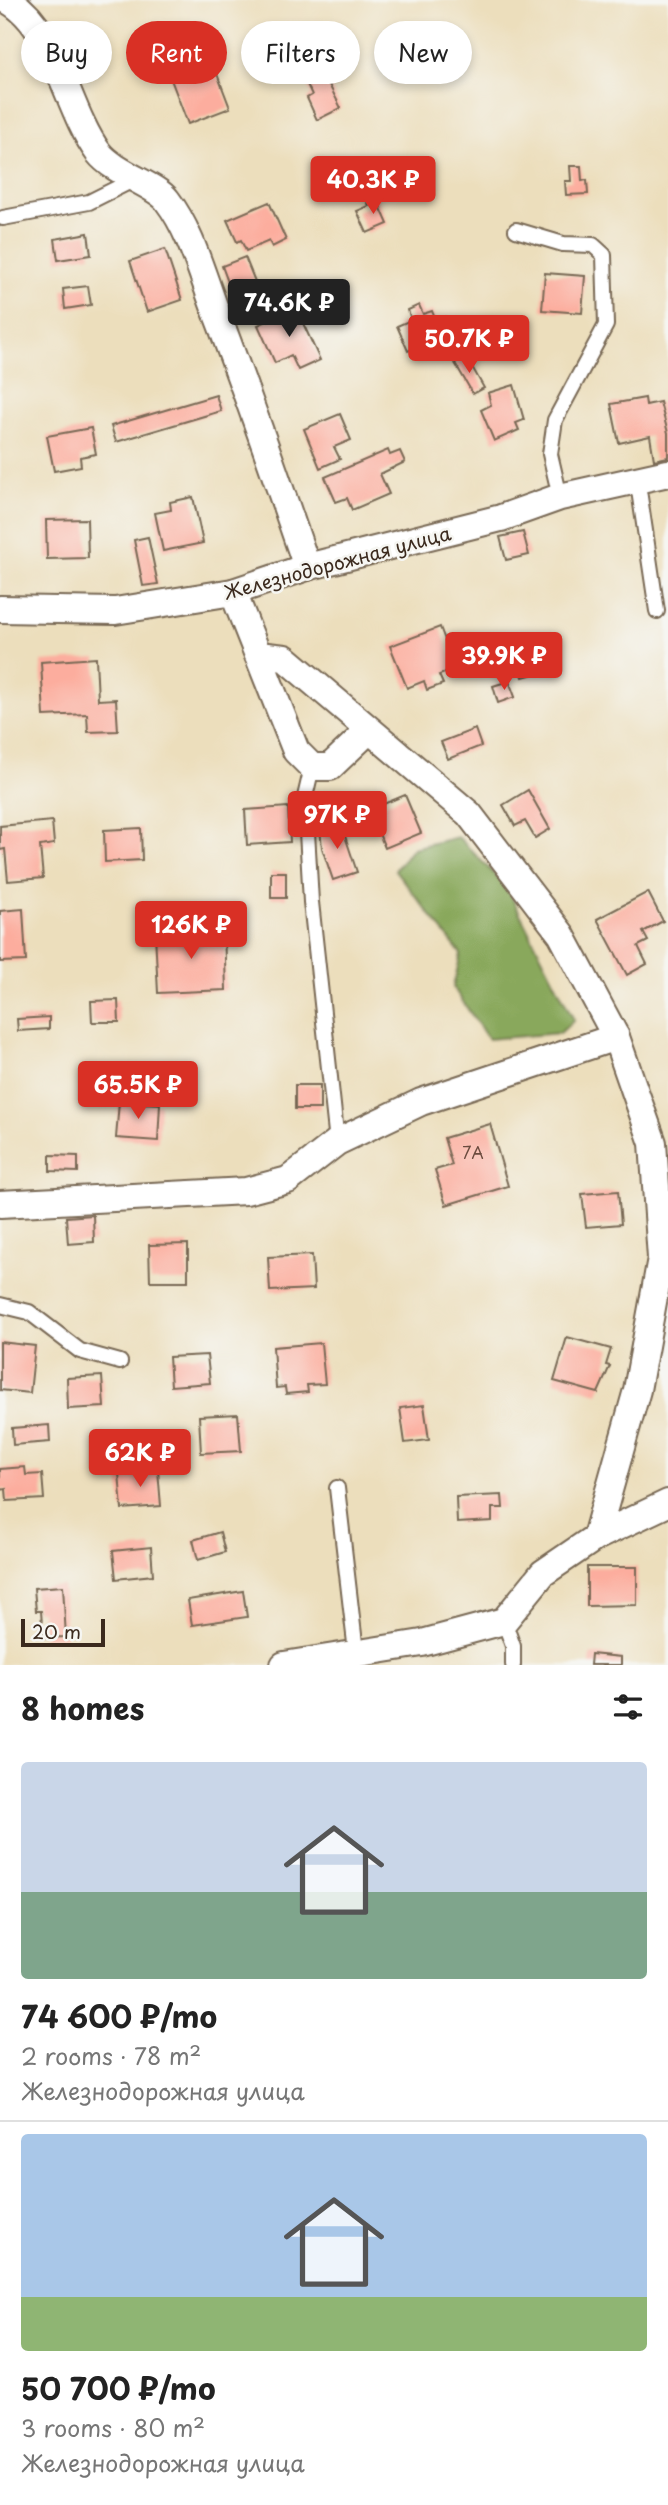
<!DOCTYPE html>
<meta charset="utf-8">
<style>
body{margin:0;font-family:"Playpen Sans",sans-serif;background:#f2f2f2;color:#222;height:100vh;display:flex;flex-direction:column;font-size:26px;white-space:nowrap}
*{box-sizing:border-box;margin:0}
p{font-size:23px;color:#767676}
.icon{flex:none;width:38px;height:38px;fill:none;stroke:currentColor;stroke-width:2;stroke-linecap:round;stroke-linejoin:round}
.map{position:relative;height:1665px;overflow:hidden}
.panel{display:flex;flex-direction:column;background:#fff;flex:1}
.panel>*{flex:none}
.banner{position:absolute;left:21px;top:21px;width:626px;height:63px;display:flex;gap:14px}
.scale{position:absolute;left:21px;bottom:18px;width:84px;box-sizing:border-box;padding-left:7px;border:4px solid #3b2a1e;border-top:0;font-size:19px;line-height:24px;white-space:nowrap;color:#3b2a1e;-webkit-text-stroke:5px #f6f6f2;paint-order:stroke}
.price{position:absolute;translate:-50% -60px;padding:0 16px;border-radius:7px;background:#d93025;color:#fff;font-size:23px;line-height:46px;filter:drop-shadow(0 2px 4px #0008)}
.price::after{content:'';position:absolute;left:50%;top:42px;width:21px;height:16px;margin-left:-10px;background:inherit;clip-path:polygon(0 0,100% 0,50% 100%)}
.price.current{background:#222;color:#fff}
ul{padding:0;list-style:none}
li{display:grid;align-content:center;gap:14px;height:371px;padding:0 21px}
li+li{border-top:2px solid #e0e0e0}
li span{display:grid;place-items:center;height:217px;border-radius:7px;color:#555}
li>.icon{margin-inline-start:auto}
span .icon{width:126px;height:126px;fill:#fffc;stroke-width:1}
li b{font-size:30px}
h2{display:flex;justify-content:space-between;align-items:center;height:84px;padding:0 21px;font-size:30px}
.pill{padding:0 24px;border-radius:32px;background:#fff;box-shadow:0 4px 10px #0003;font-size:24px;line-height:63px}
.pill.current{background:#d93025;color:#fff}
.map>svg:first-child{display:block}
.forest{fill:#89a85c;stroke:#62693d;stroke-width:2}
.building{fill:#fcad9e}
.lines{fill:none;stroke-linecap:round;stroke-linejoin:round}
.lane-casing{stroke:#796955;stroke-width:18}
.street-casing{stroke:#796955;stroke-width:30}
.lane{stroke:#fff;stroke-width:14}
.street{stroke:#fff;stroke-width:26}
.labels{text-anchor:middle;dominant-baseline:central;stroke-width:5;stroke-linejoin:round;paint-order:stroke}
.number-label{font-size:16px;fill:#6b4b3e}
.street-label{font-size:19px;fill:#3b2a1e;stroke:#f6f6f2}
</style>
<div class="map">
<svg width="668" height="1665" viewBox="0 0 668 1665">
<rect width="100%" height="100%" fill="#f6f6f2"/>
<filter id="ink" filterUnits="userSpaceOnUse"><feTurbulence type="fractalNoise" baseFrequency=".0143" numOctaves="2"/><feDisplacementMap in="SourceGraphic" scale="14" xChannelSelector="R" yChannelSelector="G"/><feConvolveMatrix kernelMatrix="1 2 1 2 8 2 1 2 1" color-interpolation-filters="sRGB"/></filter>
<filter id="wash" filterUnits="userSpaceOnUse"><feTurbulence type="fractalNoise" baseFrequency=".00686" numOctaves="4" result="noise"/><feDisplacementMap in="SourceGraphic" scale="28" xChannelSelector="R" yChannelSelector="G"/><feGaussianBlur stdDeviation="1.57" result="paint"/><feColorMatrix in="noise" values="0 0 0 0 0 0 0 0 0 0 0 0 0 0 0 0 0 1.4 0 .05"/><feComposite in="paint" operator="in"/></filter>
<g filter="url(#wash)">
<rect width="100%" height="100%" fill="#ecdebc"/>
<path class="forest" d="M458,837L506,886L574,1020L560,1033L488,1039L453,987L461,954L395,870L413,848Z"/>
<g id="blocks">
<g class="building">
<path d="M211,58L230,108L188,124L169,74Z"/>
<path d="M322,71L341,108L317,120L307,98L312,95L305,80Z"/>
<path d="M570,166H581L582,181L587,180L588,194L566,195L565,181H571Z"/>
<path d="M376,197L388,224L367,233L357,211L369,206L367,201Z"/>
<path d="M269,202L286,240L272,247L269,241L246,251L241,240L237,242L227,220Z"/>
<path d="M88,233L91,255L58,260L55,239Z"/>
<path d="M165,249L182,300L147,312L130,261Z"/>
<path d="M245,257L256,284L232,293L222,266Z"/>
<path d="M545,273L585,276L582,313L542,310Z"/>
<path d="M88,286L91,305L65,309L63,289Z"/>
<path d="M419,305L423,314L432,311L436,321L445,317L451,333L408,351L397,326L411,320L408,310Z"/>
<path d="M296,308L320,360L298,370L291,355L275,363L258,325Z"/>
<path d="M466,356L484,388L473,394L455,363Z"/>
<path d="M514,385L524,420L516,423L519,430L494,441L481,410L491,405L488,393Z"/>
<path d="M216,395L221,411L116,442L111,426Z"/>
<path d="M645,398L646,405L660,402L668,433V457L654,460L650,436L619,443L611,404Z"/>
<path d="M340,414L351,440L334,447L340,459L320,468L304,429Z"/>
<path d="M91,428L96,454L80,457L81,466L54,471L47,436Z"/>
<path d="M388,450L390,455L400,451L405,462L380,474L389,494L352,510L347,498L336,502L325,477Z"/>
<path d="M193,497L203,543L163,551L155,513L171,510L170,502Z"/>
<path d="M87,519L88,558L47,559L46,520Z"/>
<path d="M523,532L529,555L506,560L500,537Z"/>
<path d="M148,537L158,584L143,586L134,540Z"/>
<path d="M440,627L456,669L439,675L443,684L427,690L424,681L407,688L390,646Z"/>
<path d="M542,647L548,670L523,677L516,655Z"/>
<path d="M96,658L98,700L116,699L118,731L88,732L87,714L44,716L41,662Z"/>
<path d="M509,681L515,697L498,703L493,686Z"/>
<path d="M475,729L481,746L448,759L441,742Z"/>
<path d="M528,790L550,829L535,838L525,821L515,826L503,805Z"/>
<path d="M405,795L421,833L385,848L369,810Z"/>
<path d="M288,807L290,842L247,845L245,810Z"/>
<path d="M52,821L54,844L40,846L43,878L8,881L5,849L0,850V826Z"/>
<path d="M340,821L357,872L333,880L322,848L320,828Z"/>
<path d="M141,828L142,860L105,862L104,830Z"/>
<rect x="271" y="872" width="15" height="26"/>
<path d="M648,892L663,921L643,932L648,941L638,946L647,964L627,975L597,919Z"/>
<path d="M23,909L26,961L0,962V911Z"/>
<path d="M224,930L226,990L158,993L155,933Z"/>
<path d="M118,1000L119,1022H92L91,1001Z"/>
<path d="M49,1017V1029L18,1031L17,1019Z"/>
<rect x="295" y="1085" width="25" height="24"/>
<path d="M119,1102L160,1104L158,1141L116,1138Z"/>
<path d="M490,1124L508,1186L446,1205L435,1170L452,1165L444,1138Z"/>
<path d="M50,1155L78,1156V1172L50,1171Z"/>
<path d="M618,1191L621,1224L586,1227L582,1194Z"/>
<path d="M93,1215L94,1242L68,1244L66,1217Z"/>
<path d="M188,1244V1281H150L149,1245Z"/>
<path d="M312,1255L314,1289L270,1291L268,1257Z"/>
<path d="M567,1337L611,1349L606,1365L610,1366L598,1393L554,1381Z"/>
<path d="M0,1342L35,1346L30,1393L0,1390Z"/>
<path d="M321,1343L325,1384L307,1385L308,1392L286,1394L285,1387L276,1388L273,1347Z"/>
<path d="M207,1355L210,1383L171,1386L169,1357Z"/>
<path d="M102,1376L104,1407L68,1409L67,1378Z"/>
<path d="M424,1405L429,1440L405,1443L400,1408Z"/>
<path d="M238,1414L241,1451L201,1453L199,1416Z"/>
<path d="M49,1425L50,1442L13,1445L12,1428Z"/>
<path d="M25,1467L26,1475L42,1474L44,1499L7,1501L6,1489L0,1490V1469Z"/>
<path d="M158,1470L161,1506L122,1509L119,1473Z"/>
<path d="M502,1495L503,1508H492V1521L457,1523L456,1497Z"/>
<path d="M220,1532L225,1552L198,1560L193,1540Z"/>
<path d="M151,1547L153,1575L116,1579L113,1551Z"/>
<path d="M587,1567H637V1605L587,1606Z"/>
<path d="M63,1586L66,1637L43,1638L41,1611H36L34,1588Z"/>
<path d="M243,1591L247,1617L192,1625L188,1600Z"/>
<path d="M591,1654L621,1657V1665H590Z"/>
</g>
</g>
</g>
<g filter="url(#ink)">
<use href="#blocks" fill-opacity="0" stroke="#796955" stroke-width="2"/>
<g class="lines">
<defs>
<g id="lane">
<path d="M3,218L89,202L133,180"/>
<path d="M516,230L563,244L593,245L604,255L606,325L555,420L550,454L560,497"/>
<path d="M637,477L657,611"/>
<path d="M312,767L305,797L311,902L337,1142"/>
<path d="M0,1305L29,1312L80,1351L120,1362"/>
<path d="M337,1488L356,1652"/>
<path d="M504,1621L513,1646V1665"/>
</g>
<g id="street">
<path d="M7,0C55,25 66,108 98,152C114,173 156,185 167,200C190,230 201,271 214,306C247,392 277,479 307,567"/>
<path d="M233,592L296,751L312,767H330L369,730"/>
<path d="M0,609L115,611L233,592L307,567L501,518L560,497L668,473"/>
<path d="M258,655L285,658L469,814L561,934L616,1037L653,1143L661,1258L637,1390L596,1537"/>
<path d="M0,1204L246,1191L288,1180L337,1142L421,1102L616,1037"/>
<path d="M284,1665L422,1643L504,1621L543,1573L596,1537L668,1503"/>
</g>
</defs>
<use href="#lane" class="lane-casing"/>
<use href="#street" class="street-casing"/>
<use href="#lane" class="lane"/>
<use href="#street" class="street"/>
</g>
</g>
<g class="labels">
<g class="number-label">
<text x="473" y="1152">7А</text>
</g>
<g class="street-label">
<text transform="translate(337 562) rotate(-15)">Железнодорожная улица</text>
</g>
</g>
</svg>
<div class="scale">20 m</div>
<b class="price" style="left:373px;top:216px">40.3K ₽</b>
<b class="price current" style="left:289px;top:339px">74.6K ₽</b>
<b class="price" style="left:469px;top:375px">50.7K ₽</b>
<b class="price" style="left:504px;top:692px">39.9K ₽</b>
<b class="price" style="left:337px;top:851px">97K ₽</b>
<b class="price" style="left:191px;top:961px">126K ₽</b>
<b class="price" style="left:138px;top:1121px">65.5K ₽</b>
<b class="price" style="left:140px;top:1489px">62K ₽</b>
<div class="banner">
<a class="pill">Buy</a>
<a class="pill current">Rent</a>
<a class="pill">Filters</a>
<a class="pill">New</a>
</div>
</div>
<section class="panel">
<h2>8 homes<svg class="icon" aria-label="filters" viewBox="0 0 24 24"><path d="M4 7h16M4 17h16"/><circle cx="9" cy="7" r="2"/><circle cx="15" cy="17" r="2"/></svg></h2>
<ul>
<li><span style="background:linear-gradient(#c9d6e8 60%,#7fa58c 0)"><svg class="icon" aria-label="home" viewBox="0 0 24 24"><path d="M3 11l9-7 9 7M6 9v11h12V9"/></svg></span><div><b>74 600 ₽/mo</b><p>2 rooms · 78 m²</p><p>Железнодорожная улица</p></div></li>
<li><span style="background:linear-gradient(#a9c7e8 75%,#8fb573 0)"><svg class="icon" aria-label="home" viewBox="0 0 24 24"><path d="M3 11l9-7 9 7M6 9v11h12V9"/></svg></span><div><b>50 700 ₽/mo</b><p>3 rooms · 80 m²</p><p>Железнодорожная улица</p></div></li>
</ul>
</section>
